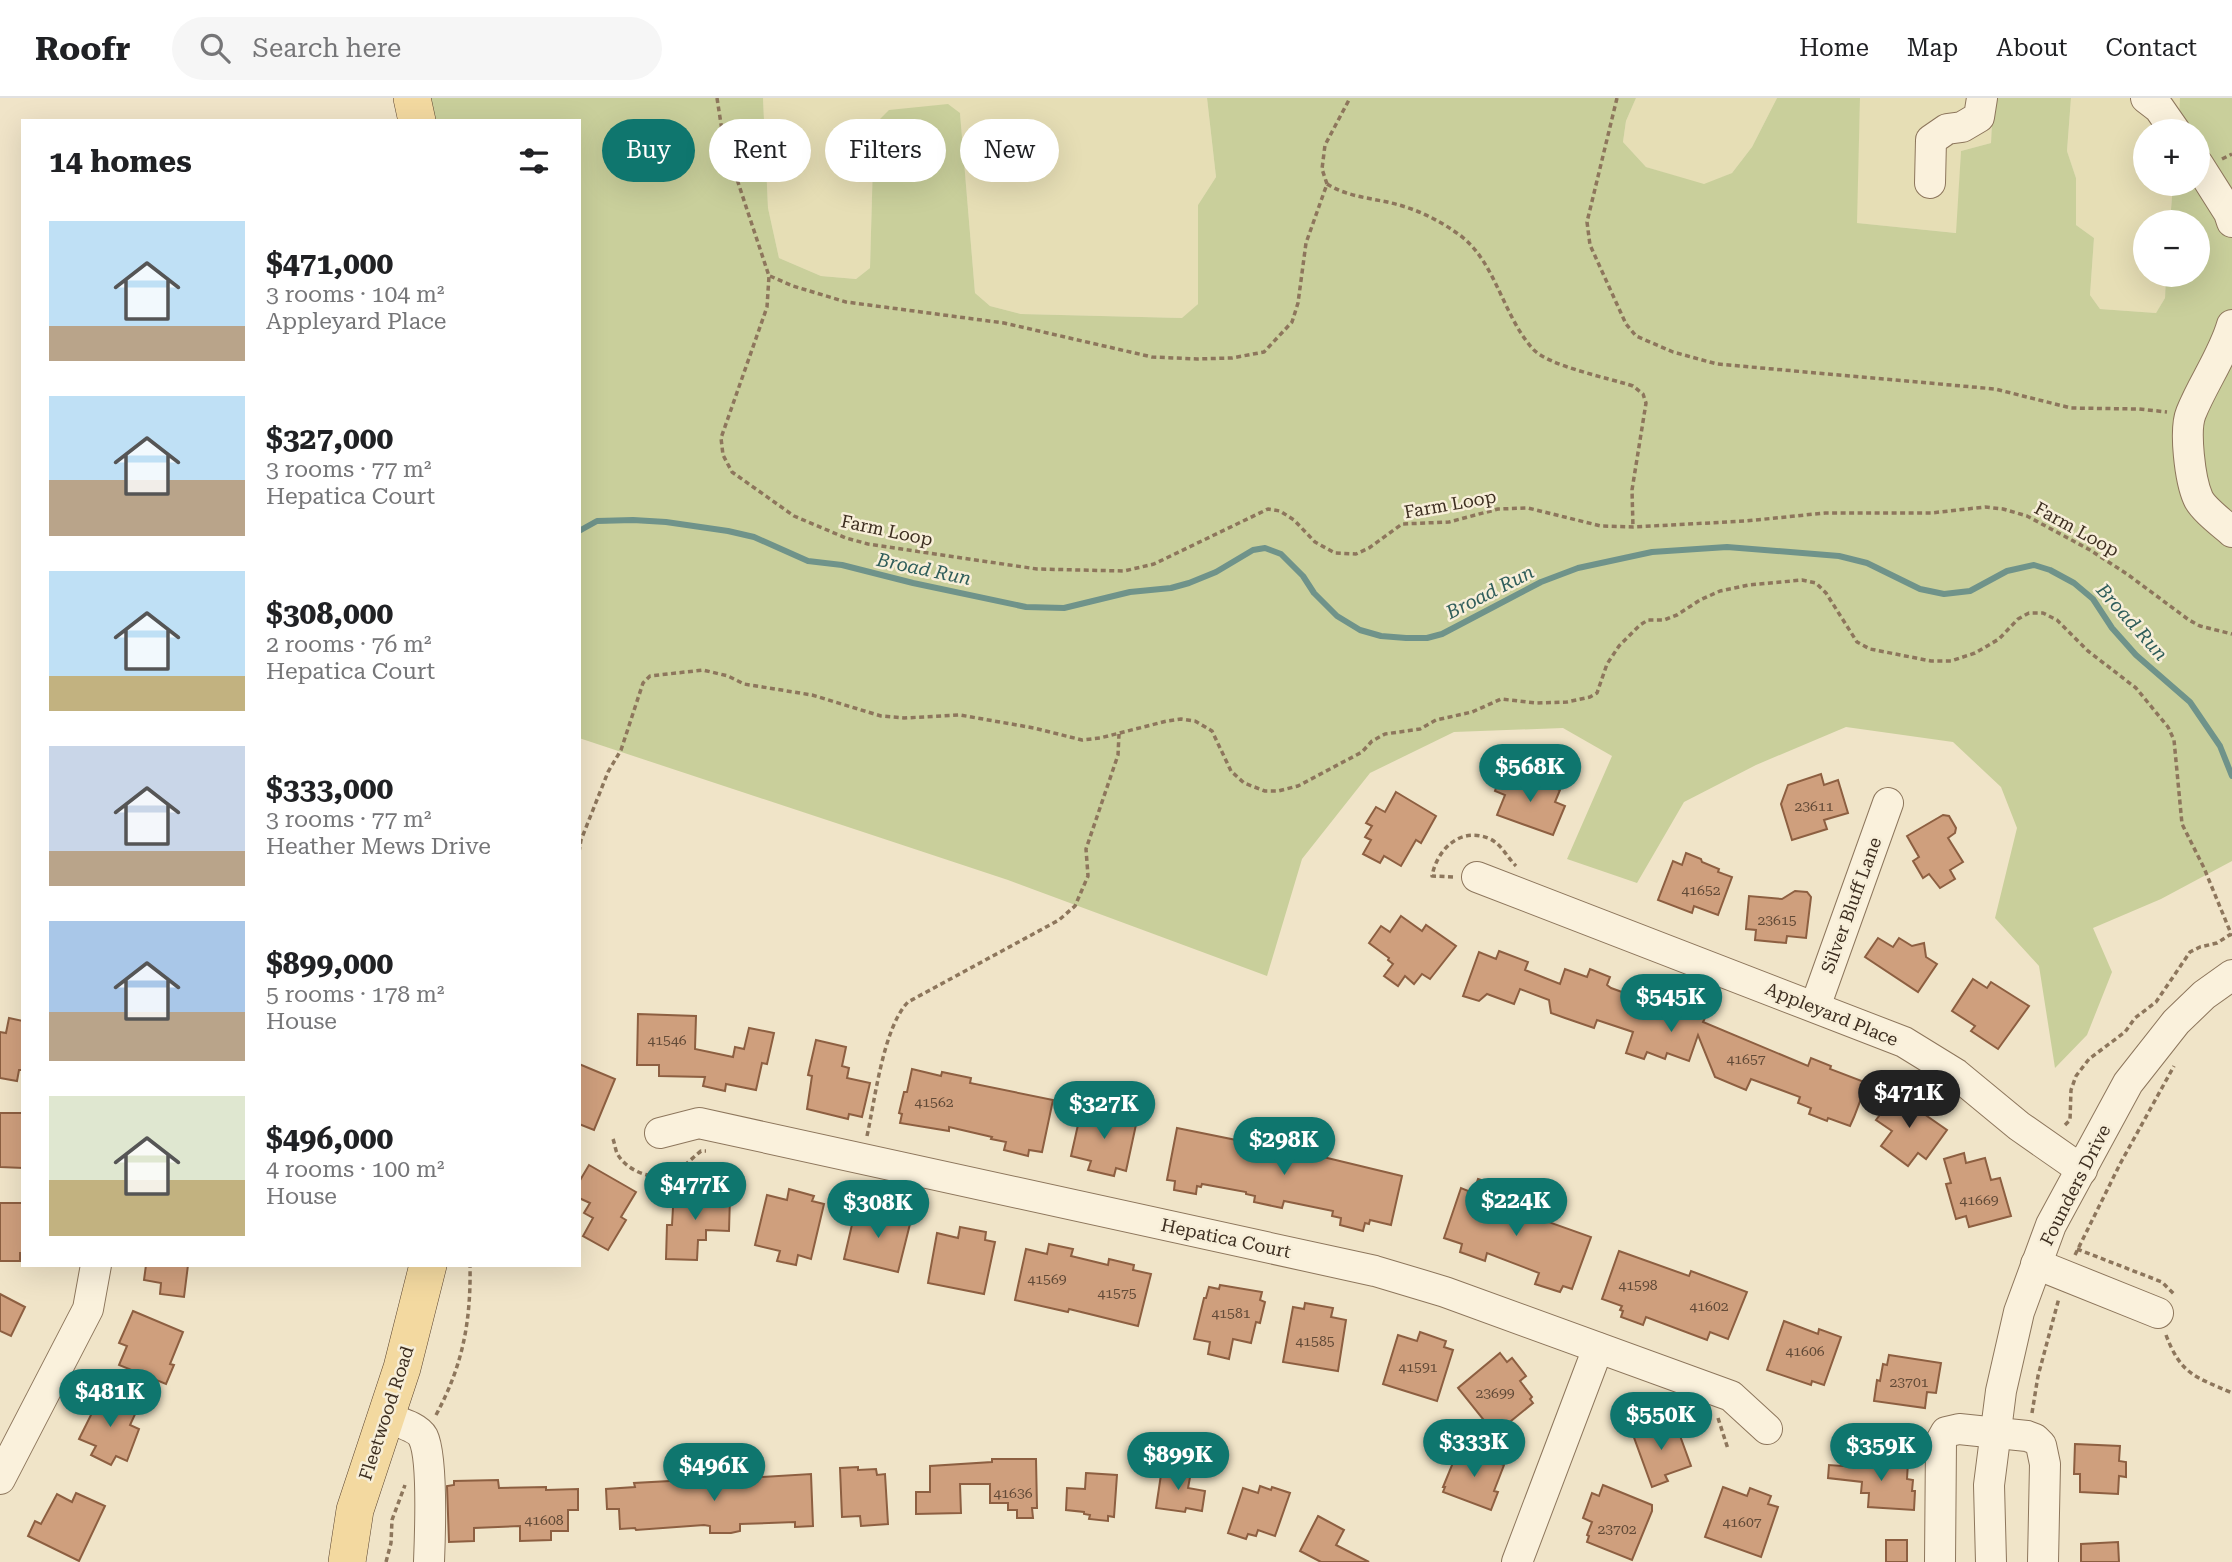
<!DOCTYPE html>
<meta charset="utf-8">
<style>
body{margin:0;font-family:"Roboto Serif",serif;background:#f6f6f6;color:#202124;height:100vh;display:flex;flex-direction:column;font-size:26px;white-space:nowrap}
*{box-sizing:border-box;margin:0}
p{font-size:23px;color:#757577}
.icon{flex:none;width:38px;height:38px;fill:none;stroke:currentColor;stroke-width:2;stroke-linecap:round;stroke-linejoin:round}
.map{position:relative;flex:1;overflow:hidden}
.details{position:absolute;left:21px;top:21px;width:560px;height:1148px;display:flex;flex-direction:column;background:#fff;border-radius:0px;box-shadow:0 7px 28px #0002}
.details>*{flex:none}
.banner{position:absolute;left:602px;top:21px;width:665px;height:63px;display:flex;gap:14px}
.controls{position:absolute;left:2133px;top:21px;display:grid;gap:14px}
.controls a{display:grid;place-items:center;width:77px;height:77px;border-radius:50%;background:#fff;box-shadow:0 7px 28px #0002;font-size:35px}
.price{position:absolute;translate:-50% -60px;padding:0 16px;border-radius:24px;background:#0f766e;color:#fff;font-size:23px;line-height:46px;filter:drop-shadow(0 2px 4px #0008)}
.price::after{content:'';position:absolute;left:50%;top:42px;width:21px;height:16px;margin-left:-10px;background:inherit;clip-path:polygon(0 0,100% 0,50% 100%)}
.price.current{background:#222;color:#fff}
ul{padding:0;list-style:none}
li{display:flex;align-items:center;gap:21px;height:175px;padding:0 28px}
li span{display:grid;place-items:center;flex:none;width:196px;height:140px;border-radius:0px;color:#555}
li>.icon{margin-inline-start:auto}
span .icon{width:84px;height:84px;fill:#fffc;stroke-width:1}
li b{font-size:30px}
h2{display:flex;justify-content:space-between;align-items:center;height:84px;padding:0 28px;font-size:30px}
.pill{padding:0 24px;border-radius:32px;background:#fff;box-shadow:0 7px 28px #0002;font-size:24px;line-height:63px}
.pill.current{background:#0f766e;color:#fff}
header{display:flex;align-items:center;gap:42px;box-sizing:border-box;height:98px;padding:0 35px;background:#fff;border-bottom:2px solid #e0e0e0}
header strong{font-size:33px}
nav{display:flex;gap:38px;margin-inline-start:auto;font-size:24px}
.search{width:490px;height:63px;background:#f6f6f6;display:flex;align-items:center;gap:18px;box-sizing:border-box;padding:0 24px;border-radius:38px;color:#757577;font-size:26px}
.map>svg:first-child{display:block}
.farmland{fill:#e6deb5}
.green{fill:#c9cf9b}
.lines{fill:none;stroke-linecap:round;stroke-linejoin:round}
.stream{stroke:#6f938a;stroke-width:6}
.building{fill:#cf9f7d;stroke:#8d5f41;stroke-width:2}
.minor-casing{stroke:#8d765c;stroke-width:32}
.major-casing{stroke:#5b4430;stroke-width:38}
.path{stroke:#8d765c;stroke-width:3.5;stroke-dasharray:5 3.5;stroke-linecap:butt}
.minor{stroke:#faf1dc;stroke-width:30}
.major{stroke:#f3d9a0;stroke-width:37}
.labels{text-anchor:middle;dominant-baseline:central;stroke-width:5;stroke-linejoin:round;paint-order:stroke}
.number-label{font-size:14px;fill:#624a37}
.street-label{font-size:18px;fill:#3d2e20;stroke:#f7eed8}
.water-label{font-size:19px;font-style:italic;fill:#2f5d5a;stroke:#f7eed8}
</style>
<header>
<strong>Roofr</strong>
<div class="search"><svg class="icon" aria-label="search" viewBox="0 0 24 24"><circle cx="10" cy="10" r="6"/><path d="M15 15l6 6"/></svg>Search here</div>
<nav><a>Home</a><a>Map</a><a>About</a><a>Contact</a></nav>
</header>
<div class="map">
<svg width="2232" height="1464" viewBox="0 0 2232 1464">
<rect width="100%" height="100%" fill="#f0e4c8"/>
<g class="farmland">
<path d="M763,0H1207L1216,79L1198,107V206L1183,220L1021,216L990,208L975,195L960,15L874,27L870,170L856,181L821,178L779,160L768,110Z"/>
<path d="M1636,0H1777L1752,49L1732,75L1704,87L1646,69L1623,44L1626,23Z"/>
<path d="M1860,0H1993L1991,45L1961,53L1957,135L1856,125Z"/>
<path d="M2071,0H2180L2178,33H2146V86H2173L2170,124H2146V177H2166L2165,200L2156,215L2100,211L2090,197L2094,140L2076,127V80L2067,53Z"/>
</g>
<path class="green" d="M431,0H763L768,110L779,160L821,178L856,181L870,170L874,27L889,12L948,6L960,15L975,195L990,208L1021,216L1182,220L1198,206V107L1216,79L1207,0H1636L1626,23L1623,44L1646,69L1704,86L1732,75L1752,49L1777,0H1860L1857,125L1956,135L1961,53L1991,45L1993,0H2071L2067,53L2076,80V127L2094,140L2090,197L2100,211L2156,215L2165,200L2166,177H2198V124H2170L2173,86H2198V33H2178L2180,0H2232V763L2161,801L2093,830L2112,874L2087,937L2055,970L2039,868L1995,820L2017,730L2001,689L1953,644L1846,629L1756,667L1684,704L1637,785L1567,761L1612,658L1563,630L1454,634L1370,675L1302,761L1267,878L1008,782L579,640V23H435Z"/>
<g class="lines">
<path class="stream" d="M579,433L597,423L633,422L666,424L728,433L754,439L808,463L842,467L913,485L1026,509L1064,510L1130,494L1171,490L1189,485L1216,474L1253,452L1265,450L1281,456L1303,478L1314,495L1337,518L1360,532L1381,538L1406,540H1427L1442,536L1541,484L1578,470L1652,454L1727,449L1839,458L1867,465L1920,491L1944,496L1970,493L2007,473L2034,467L2050,472L2074,485L2093,501L2112,530L2136,557L2190,604L2220,648L2232,678"/>
</g>
<g class="building">
<path d="M1501,676L1525,685L1526,682L1543,689L1547,687L1560,692L1555,704L1565,708L1553,737L1497,717L1505,697L1495,693Z"/>
<path d="M1821,676L1824,687L1838,682L1848,715L1824,722L1827,731L1792,742L1781,706L1788,687Z"/>
<path d="M1396,694L1436,718L1421,745L1416,742L1401,768L1384,758L1380,765L1363,756L1371,742L1365,739L1372,728L1366,725L1376,709L1385,714Z"/>
<path d="M1943,717L1949,718L1956,730L1955,735L1948,740L1963,764L1950,772L1955,781L1940,790L1929,776L1923,780L1913,763L1919,759L1907,738Z"/>
<path d="M1686,755L1701,761L1702,764L1719,771L1718,774L1732,779L1718,817L1694,808L1692,815L1658,802L1673,763L1682,767Z"/>
<path d="M1795,793L1807,794L1811,799L1806,840L1787,838L1786,845L1755,842L1756,832L1746,831L1749,798L1782,801Z"/>
<path d="M1401,818L1422,833L1426,827L1456,848L1430,881L1422,876L1414,886L1405,878L1398,888L1384,878L1393,866L1388,862L1389,860L1369,845L1381,828L1390,834Z"/>
<path d="M1878,840L1893,849L1899,840L1912,848L1924,845L1926,859L1937,866L1918,894L1865,859Z"/>
<path d="M1499,853L1528,864L1525,872L1560,886L1565,871L1587,879L1590,871L1610,879L1607,887L1611,890L1647,903L1649,896L1669,904L1668,906L1705,920L1703,924L1808,968L1811,960L1831,968L1830,971L1867,985L1854,1019L1850,1028L1828,1020L1827,1023L1809,1016L1811,1010L1798,1005L1800,999L1751,981L1746,992L1715,979L1698,937L1689,963L1667,955L1665,961L1647,954L1644,961L1626,955L1633,934L1597,922L1594,930L1565,920L1551,915L1549,902L1520,891L1514,906L1487,896L1479,903L1463,898L1479,854L1496,861Z"/>
<path d="M1973,881L1987,890L1991,884L2029,908L1998,951L1971,933L1975,928L1952,913Z"/>
<path d="M638,916L696,918L695,951L733,959L735,949L744,951L749,930L774,935L767,966L762,965L756,992L726,986L725,993L703,988L705,979L659,978V967H637Z"/>
<path d="M9,920L23,923V972H19L17,983L0,980V934L6,935Z"/>
<path d="M816,942L846,949L842,968L849,970L847,980L870,985L862,1019L849,1016L848,1021L807,1011L812,978L808,977Z"/>
<path d="M579,966L615,981L594,1032L579,1026Z"/>
<path d="M912,971L941,978L942,974L971,980L970,985L1053,1002L1042,1054L1029,1052L1028,1058L1004,1052L1006,1044L991,1041L992,1039L949,1029V1033L900,1025L902,1016L899,1015L904,994H907Z"/>
<path d="M1898,993L1916,1006L1914,1009L1947,1032L1926,1061L1918,1055L1908,1068L1881,1048L1892,1033L1876,1022Z"/>
<path d="M1082,1009L1137,1022L1126,1073L1116,1070L1114,1078L1088,1072L1091,1063L1071,1058Z"/>
<path d="M0,1015H23V1070L0,1069Z"/>
<path d="M1177,1030L1256,1046L1257,1041L1320,1054L1319,1058L1402,1078L1391,1127L1370,1122L1369,1126L1365,1125L1363,1133L1340,1127L1341,1120L1332,1118L1333,1113L1284,1103L1282,1110L1254,1104L1255,1098L1246,1096V1094L1202,1086L1201,1089L1197,1088L1196,1096L1174,1092L1175,1083L1167,1082Z"/>
<path d="M1964,1055L1966,1065L1985,1060L1991,1082L2000,1080L2011,1118L1969,1129L1966,1118L1956,1121L1946,1086L1951,1085L1944,1061Z"/>
<path d="M589,1067L636,1094L621,1119L626,1122L608,1152L583,1138L593,1120L584,1115L590,1105L579,1100V1084Z"/>
<path d="M1478,1081L1494,1086L1489,1100L1513,1108L1512,1111L1591,1139L1572,1191L1563,1188L1560,1194L1535,1186L1539,1175L1487,1155L1485,1163L1460,1154L1462,1146L1444,1140L1461,1090L1473,1095Z"/>
<path d="M789,1091L814,1098L812,1103L824,1106L811,1161L798,1157L796,1167L777,1163L780,1153L755,1147L767,1097L787,1102Z"/>
<path d="M674,1092L719,1094L718,1098H730L729,1133L706,1132V1142H698L697,1162L666,1161L667,1127H672Z"/>
<path d="M0,1105H23V1155H20V1163H0Z"/>
<path d="M878,1110L900,1115L898,1123L910,1126L898,1174L844,1161L854,1118L859,1119L860,1115L876,1119Z"/>
<path d="M960,1129L986,1134L985,1142L995,1144L984,1196L928,1185L937,1135L958,1140Z"/>
<path d="M1049,1146L1073,1151L1071,1158L1108,1167L1109,1161L1134,1167L1133,1172L1151,1176L1138,1228L1069,1211L1068,1214L1015,1202L1026,1151L1047,1156Z"/>
<path d="M1619,1153L1689,1178L1691,1173L1747,1194L1728,1241L1710,1234L1707,1242L1646,1219L1643,1227L1621,1219L1623,1213L1620,1212L1622,1208L1602,1201Z"/>
<path d="M146,1167H188L184,1199L160,1196L161,1185L144,1182Z"/>
<path d="M1220,1187L1262,1194L1260,1202L1265,1204L1260,1225L1256,1224L1251,1245L1233,1241L1229,1261L1208,1256L1210,1244L1194,1241L1204,1200H1206L1209,1189L1219,1191Z"/>
<path d="M0,1196L25,1209L11,1238L0,1233Z"/>
<path d="M1305,1205L1333,1210L1331,1219L1346,1222L1338,1273L1283,1264L1293,1209L1304,1211Z"/>
<path d="M133,1213L183,1234L170,1266L174,1267L166,1286L119,1267L127,1248L119,1245Z"/>
<path d="M1784,1223L1818,1236L1819,1231L1841,1239L1824,1287L1812,1283L1811,1287L1767,1272Z"/>
<path d="M1420,1234L1446,1243L1444,1249L1453,1252L1437,1303L1383,1286L1398,1237L1417,1243Z"/>
<path d="M1500,1255L1507,1264L1512,1260L1526,1278L1520,1283L1532,1299L1530,1301L1533,1305L1495,1336L1458,1290Z"/>
<path d="M1889,1257L1941,1265L1936,1295L1927,1294L1925,1310L1874,1303L1877,1282L1880,1283L1883,1266L1887,1267Z"/>
<path d="M96,1293L137,1312L130,1327L139,1331L127,1363L116,1358L111,1367L91,1357L96,1348L79,1341L94,1311L89,1308Z"/>
<path d="M1675,1324L1691,1368L1665,1377L1668,1383L1652,1389L1632,1334L1652,1327L1653,1332Z"/>
<path d="M2075,1346L2120,1348L2119,1363L2126,1364V1379L2119,1378L2118,1396L2080,1394V1376H2074Z"/>
<path d="M1459,1350L1504,1367L1494,1393L1498,1394L1491,1412L1443,1394L1445,1389H1443Z"/>
<path d="M992,1361H1036L1037,1410H1032L1033,1420H1017V1412H1008V1405H990V1386H960L961,1415L916,1416V1394H930V1368L992,1364Z"/>
<path d="M1871,1362L1908,1364L1907,1381L1913,1382L1912,1393H1915L1914,1412L1868,1409L1869,1395H1861L1862,1384L1828,1380L1829,1367L1870,1370Z"/>
<path d="M858,1369V1372L876,1371L877,1377L885,1376L888,1426L861,1428L860,1418L842,1419L840,1370Z"/>
<path d="M1162,1370L1191,1374L1188,1390L1205,1393L1202,1413L1186,1410L1185,1414L1156,1410Z"/>
<path d="M711,1375V1382L811,1376L813,1428L795,1429V1424L740,1426V1433L731,1435H710V1428L704,1427L636,1432L635,1430L620,1431L619,1411H607L606,1391L635,1389L634,1385L688,1382V1376Z"/>
<path d="M1086,1375L1117,1377L1114,1419L1108,1418V1423L1089,1421L1090,1417L1084,1416V1414L1066,1412L1067,1390L1085,1391Z"/>
<path d="M498,1382L499,1390L546,1389V1392L578,1391V1412H568V1433H551V1442L520,1443V1428L474,1430V1443L449,1444L447,1388L454,1387V1383Z"/>
<path d="M1603,1387L1652,1407V1413L1632,1462L1587,1444L1589,1438L1587,1437L1592,1424L1583,1420L1592,1395L1599,1398Z"/>
<path d="M1260,1388L1271,1392L1272,1389L1290,1395L1275,1438L1258,1432L1256,1438L1248,1436L1246,1441L1228,1435L1243,1390L1258,1395Z"/>
<path d="M1723,1389L1747,1398L1750,1390L1771,1398L1768,1406L1778,1409L1761,1459L1705,1439Z"/>
<path d="M76,1395L105,1408L79,1463L28,1438L35,1423L41,1426L57,1396L72,1404Z"/>
<path d="M1318,1418L1344,1432L1336,1447L1369,1464H1321L1300,1453Z"/>
<rect x="1886" y="1442" width="21" height="22"/>
<path d="M2118,1444L2119,1464H2081V1446Z"/>
</g>
<g class="lines">
<defs>
<g id="minor">
<path d="M2146,0L2159,10L2175,33"/>
<path d="M2198,66L2229,115L2232,124"/>
<path d="M1930,85L1931,42L1947,31L1962,29L1979,19L1982,0"/>
<path d="M2232,227C2223,258 2203,285 2191,315C2184,332 2190,382 2198,400C2202,410 2223,426 2232,434"/>
<path d="M1477,779L1904,944L1956,976L2019,1028L2082,1072"/>
<path d="M1815,909L1888,705"/>
<path d="M660,1035L699,1025L1375,1173L1445,1194L1731,1298L1767,1331"/>
<path d="M2036,1166L2158,1215"/>
<path d="M385,1319C396,1324 417,1328 423,1339C433,1359 430,1439 429,1464"/>
<path d="M0,1381L88,1211L96,1167"/>
<path d="M1517,1464L1598,1250"/>
<path d="M1940,1464L1941,1343L1946,1334L1959,1331L2027,1338L2035,1341L2041,1347L2045,1366L2043,1464"/>
<path d="M1991,1464L1989,1387L2001,1293L2019,1214L2051,1127L2128,985L2176,924L2204,897L2232,877"/>
</g>
<g id="major">
<path d="M412,0L417,23"/>
<path d="M347,1464L355,1412L402,1270L428,1167"/>
</g>
</defs>
<use href="#minor" class="minor-casing"/>
<use href="#major" class="major-casing"/>
<g class="path">
<path d="M717,0L723,39L769,178L767,209L721,340L723,357L732,374L794,418L846,440L868,446L1037,471L1124,473L1154,466L1268,411L1280,413L1294,422L1315,444L1335,455L1356,456L1369,450L1402,426L1449,424L1498,411L1528,410L1601,428L1633,429L1746,423L1825,415H1931L1985,409L2003,411L2027,418L2090,452L2127,476L2189,522L2200,528L2232,536"/>
<path d="M1617,0L1587,124L1590,147L1626,226L1636,238L1673,254L1717,266L1995,291L2071,310L2139,311L2167,314"/>
<path d="M2222,61L2232,56"/>
<path d="M1327,86C1349,100 1375,100 1399,107C1421,113 1442,124 1461,138C1496,165 1503,218 1533,251C1548,268 1609,280 1633,288L1643,296L1646,305L1632,392L1633,429"/>
<path d="M770,178L793,188L846,204L1004,225L1152,259L1197,261L1232,260L1264,254L1292,224L1298,205L1306,145L1327,86L1322,71L1325,47L1350,0"/>
<path d="M579,754L581,742L608,674L621,652L643,585L650,578L703,572L728,578L744,586L812,597L881,618L904,620L960,617L1034,630L1082,642L1100,640L1167,623L1181,621L1195,623L1212,633L1231,673L1244,685L1265,693H1278L1298,688L1362,654L1372,643L1385,636L1420,631L1436,622L1472,614L1501,601L1536,605L1567,604L1590,599L1597,595L1607,566L1619,548L1640,527L1648,522H1664L1677,517L1700,502L1720,493L1749,487L1802,482L1816,485L1826,495L1857,544L1870,551L1931,563H1951L1975,555L1999,541L2018,521L2029,515H2043L2057,522L2088,553L2136,590L2168,629L2174,642L2182,726L2204,770L2232,838"/>
<path d="M1453,779L1432,778C1437,752 1459,729 1488,740C1501,745 1506,758 1516,768"/>
<path d="M2065,1027L2070,1022L2071,992L2076,978L2089,961L2125,934L2135,920L2156,904L2190,854L2200,849L2217,845L2231,836"/>
<path d="M867,1038C875,1002 883,930 908,904L1059,822L1075,808L1088,778L1086,751L1118,657L1119,636"/>
<path d="M613,1041C615,1046 615,1052 618,1057C628,1074 656,1084 674,1075C684,1069 692,1060 701,1053H706"/>
<path d="M2077,1151L2162,1184L2175,1197"/>
<path d="M2075,1157L2120,1066L2174,968"/>
<path d="M2166,1237C2181,1277 2196,1279 2232,1295"/>
<path d="M2032,1315L2038,1278L2059,1200"/>
<path d="M436,1317C463,1267 471,1223 470,1167"/>
<path d="M1718,1320L1728,1351"/>
<path d="M386,1464L391,1445L392,1422L405,1387"/>
</g>
<use href="#minor" class="minor"/>
<use href="#major" class="major"/>
</g>
<g class="labels">
<g class="number-label">
<text x="1814" y="708">23611</text>
<text x="1701" y="792">41652</text>
<text x="1777" y="822">23615</text>
<text x="667" y="942">41546</text>
<text x="1746" y="961">41657</text>
<text x="934" y="1004">41562</text>
<text x="1979" y="1102">41669</text>
<text x="1047" y="1181">41569</text>
<text x="1638" y="1187">41598</text>
<text x="1117" y="1195">41575</text>
<text x="1709" y="1208">41602</text>
<text x="1231" y="1215">41581</text>
<text x="1315" y="1243">41585</text>
<text x="1805" y="1253">41606</text>
<text x="1418" y="1269">41591</text>
<text x="1909" y="1284">23701</text>
<text x="1495" y="1295">23699</text>
<text x="1013" y="1395">41636</text>
<text x="544" y="1422">41608</text>
<text x="1742" y="1424">41607</text>
<text x="1617" y="1431">23702</text>
</g>
<g class="street-label">
<text transform="translate(1450 406) rotate(-10)">Farm Loop</text>
<text transform="translate(2077 431) rotate(29)">Farm Loop</text>
<text transform="translate(887 432) rotate(12)">Farm Loop</text>
<text transform="translate(1851 807) rotate(-70)">Silver Bluff Lane</text>
<text transform="translate(1832 916) rotate(22)">Appleyard Place</text>
<text transform="translate(2075 1087) rotate(-63)">Founders Drive</text>
<text transform="translate(1226 1140) rotate(12)">Hepatica Court</text>
<text transform="translate(386 1315) rotate(-72)">Fleetwood Road</text>
</g>
<g class="water-label">
<text transform="translate(924 471) rotate(12)">Broad Run</text>
<text transform="translate(1490 494) rotate(-27)">Broad Run</text>
<text transform="translate(2132 524) rotate(48)">Broad Run</text>
</g>
</g>
</svg>
<div class="controls">
<a>+</a>
<a>−</a>
</div>
<b class="price" style="left:1530px;top:706px">$568K</b>
<b class="price" style="left:1671px;top:936px">$545K</b>
<b class="price current" style="left:1909px;top:1032px">$471K</b>
<b class="price" style="left:1104px;top:1043px">$327K</b>
<b class="price" style="left:1284px;top:1079px">$298K</b>
<b class="price" style="left:695px;top:1124px">$477K</b>
<b class="price" style="left:1516px;top:1140px">$224K</b>
<b class="price" style="left:878px;top:1142px">$308K</b>
<b class="price" style="left:110px;top:1331px">$481K</b>
<b class="price" style="left:1661px;top:1354px">$550K</b>
<b class="price" style="left:1474px;top:1381px">$333K</b>
<b class="price" style="left:1881px;top:1385px">$359K</b>
<b class="price" style="left:1178px;top:1394px">$899K</b>
<b class="price" style="left:714px;top:1405px">$496K</b>
<div class="banner">
<a class="pill current">Buy</a>
<a class="pill">Rent</a>
<a class="pill">Filters</a>
<a class="pill">New</a>
</div>
<section class="details">
<h2>14 homes<svg class="icon" aria-label="filters" viewBox="0 0 24 24"><path d="M4 7h16M4 17h16"/><circle cx="9" cy="7" r="2"/><circle cx="15" cy="17" r="2"/></svg></h2>
<ul>
<li><span style="background:linear-gradient(#bfe0f5 75%,#b9a48a 0)"><svg class="icon" aria-label="home" viewBox="0 0 24 24"><path d="M3 11l9-7 9 7M6 9v11h12V9"/></svg></span><div><b>$471,000</b><p>3 rooms · 104 m²</p><p>Appleyard Place</p></div></li>
<li><span style="background:linear-gradient(#bfe0f5 60%,#b9a48a 0)"><svg class="icon" aria-label="home" viewBox="0 0 24 24"><path d="M3 11l9-7 9 7M6 9v11h12V9"/></svg></span><div><b>$327,000</b><p>3 rooms · 77 m²</p><p>Hepatica Court</p></div></li>
<li><span style="background:linear-gradient(#bfe0f5 75%,#c2b280 0)"><svg class="icon" aria-label="home" viewBox="0 0 24 24"><path d="M3 11l9-7 9 7M6 9v11h12V9"/></svg></span><div><b>$308,000</b><p>2 rooms · 76 m²</p><p>Hepatica Court</p></div></li>
<li><span style="background:linear-gradient(#c9d6e8 75%,#b9a48a 0)"><svg class="icon" aria-label="home" viewBox="0 0 24 24"><path d="M3 11l9-7 9 7M6 9v11h12V9"/></svg></span><div><b>$333,000</b><p>3 rooms · 77 m²</p><p>Heather Mews Drive</p></div></li>
<li><span style="background:linear-gradient(#a9c7e8 65%,#b9a48a 0)"><svg class="icon" aria-label="home" viewBox="0 0 24 24"><path d="M3 11l9-7 9 7M6 9v11h12V9"/></svg></span><div><b>$899,000</b><p>5 rooms · 178 m²</p><p>House</p></div></li>
<li><span style="background:linear-gradient(#dfe7d0 60%,#c2b280 0)"><svg class="icon" aria-label="home" viewBox="0 0 24 24"><path d="M3 11l9-7 9 7M6 9v11h12V9"/></svg></span><div><b>$496,000</b><p>4 rooms · 100 m²</p><p>House</p></div></li>
</ul>
</section>
</div>
